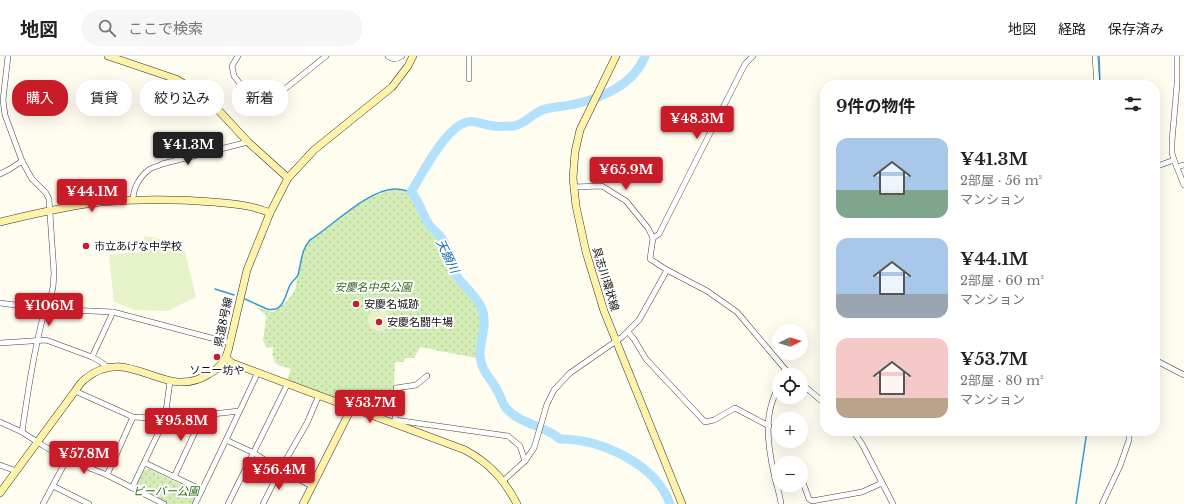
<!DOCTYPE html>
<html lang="ja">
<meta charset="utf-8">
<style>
body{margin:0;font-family:"Libre Baskerville","Noto Sans JP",serif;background:#f6f6f6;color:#222;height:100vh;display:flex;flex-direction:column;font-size:15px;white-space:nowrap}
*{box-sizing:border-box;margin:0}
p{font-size:13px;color:#767676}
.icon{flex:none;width:22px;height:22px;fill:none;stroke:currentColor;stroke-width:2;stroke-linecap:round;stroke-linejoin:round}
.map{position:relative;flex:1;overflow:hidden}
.panel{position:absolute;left:820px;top:24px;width:340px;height:356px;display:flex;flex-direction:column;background:#fff;border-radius:16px;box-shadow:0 4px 16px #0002}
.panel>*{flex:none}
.banner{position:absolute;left:12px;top:24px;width:380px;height:36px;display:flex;gap:8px}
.needle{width:26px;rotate:85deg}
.tools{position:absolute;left:772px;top:268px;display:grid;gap:8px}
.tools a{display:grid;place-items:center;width:36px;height:36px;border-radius:50%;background:#fff;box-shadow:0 4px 16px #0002;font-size:20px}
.price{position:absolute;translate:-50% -34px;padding:0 9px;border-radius:4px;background:#c91c29;color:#fff;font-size:13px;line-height:26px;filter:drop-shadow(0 1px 2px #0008)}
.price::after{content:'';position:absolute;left:50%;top:24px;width:12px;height:9px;margin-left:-6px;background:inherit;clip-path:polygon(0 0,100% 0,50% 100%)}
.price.selected{background:#222;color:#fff}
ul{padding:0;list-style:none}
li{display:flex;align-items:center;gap:12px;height:100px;padding:0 16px}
li span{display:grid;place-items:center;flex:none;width:112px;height:80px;border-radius:12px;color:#555}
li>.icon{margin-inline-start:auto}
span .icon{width:48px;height:48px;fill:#fffc;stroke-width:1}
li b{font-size:17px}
h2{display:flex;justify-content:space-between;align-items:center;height:48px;padding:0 16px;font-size:17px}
.chip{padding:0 14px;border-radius:16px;background:#fff;box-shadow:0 4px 16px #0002;font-size:14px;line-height:36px}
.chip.selected{background:#c91c29;color:#fff}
header{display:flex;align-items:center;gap:24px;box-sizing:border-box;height:56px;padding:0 20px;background:#fff;border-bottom:1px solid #e0e0e0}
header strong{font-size:19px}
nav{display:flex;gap:22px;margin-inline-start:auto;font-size:14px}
.search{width:280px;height:36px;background:#f6f6f6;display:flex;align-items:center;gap:10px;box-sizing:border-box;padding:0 14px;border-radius:16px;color:#767676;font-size:15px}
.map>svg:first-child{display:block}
.park{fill:url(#park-dots)}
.pitch{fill:#e6f3c9}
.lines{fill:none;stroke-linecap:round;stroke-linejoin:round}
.stream{stroke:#329ad7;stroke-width:1.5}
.river{stroke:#b1e1fb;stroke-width:9}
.street-casing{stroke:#424242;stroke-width:6}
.secondary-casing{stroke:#313131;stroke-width:8}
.street{stroke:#fff;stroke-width:5}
.secondary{stroke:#fff3ab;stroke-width:7}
.poi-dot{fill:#c91c29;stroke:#fff;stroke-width:1.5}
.labels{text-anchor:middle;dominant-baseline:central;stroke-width:4;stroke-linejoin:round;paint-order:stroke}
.poi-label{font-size:11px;fill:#0f0f0f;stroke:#fff;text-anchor:start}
.street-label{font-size:11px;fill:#0f0f0f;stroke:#fff}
.park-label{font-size:11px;font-style:italic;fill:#2d6c19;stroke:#fff}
.water-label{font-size:12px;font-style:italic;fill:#0e6baa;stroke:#fff}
</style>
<header>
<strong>地図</strong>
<div class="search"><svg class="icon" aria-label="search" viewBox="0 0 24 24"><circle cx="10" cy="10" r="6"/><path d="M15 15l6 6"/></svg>ここで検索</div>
<nav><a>地図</a><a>経路</a><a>保存済み</a></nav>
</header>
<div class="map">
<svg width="1184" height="448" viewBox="0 0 1184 448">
<defs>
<pattern id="park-dots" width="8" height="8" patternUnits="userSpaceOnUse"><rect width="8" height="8" fill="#d4edb6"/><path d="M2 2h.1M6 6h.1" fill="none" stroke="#b5ca9b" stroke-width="1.8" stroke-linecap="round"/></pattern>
</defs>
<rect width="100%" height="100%" fill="#fffcf0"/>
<g class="park">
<path d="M395,133L411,136L416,141L420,151L430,171L439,178L444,186L450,208L458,222L479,247L482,253L485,268L481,290V303L420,291L414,302H405L404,306H395L394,331L390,339L366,342L361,353L286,327L291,313C286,311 277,310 275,306C274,304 274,301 272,299L273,291L267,292L263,284L266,263V259L256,251L273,256C282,250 290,243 295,234C299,218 299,197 310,184C340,165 359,141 395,133Z"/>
<path d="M149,413L200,438L195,448H164L134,433L144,414Z"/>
</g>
<g class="pitch">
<path d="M145,180L183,188L196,241L167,255L135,254L114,246L109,199L139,196Z"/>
<circle cx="379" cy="264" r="11"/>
</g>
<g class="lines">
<g class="stream">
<path d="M1099,0L1100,29"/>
<path d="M215,233L234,239"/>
<path d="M245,243L267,253C284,257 285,239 290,229C292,225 296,223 298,219C299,217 299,213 300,210C302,200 303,192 310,184C332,170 370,132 396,133C401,133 407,135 411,136"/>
<path d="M1076,448L1087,375"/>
</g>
<path class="river" d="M645,0C634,28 603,42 575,48C564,51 552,50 542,54C532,58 524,69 513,70C506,70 500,71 494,70C483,69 473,62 462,68C443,77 422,118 411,136C420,145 422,160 430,170C435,176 441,179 444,186C450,198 450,211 458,222C466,232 478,242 482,253C488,269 480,283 480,298C481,317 491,321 498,336C501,341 502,347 506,352C519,368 544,369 560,383C601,383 656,408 670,448"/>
<defs>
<g id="street">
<path d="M8,0L3,44L5,59L22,105L32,123L46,137L49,143L54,217L53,231L48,253"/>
<path d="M238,0L232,10L234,20L260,53L326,0"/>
<path d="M388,0C392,4 397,3 402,0"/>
<path d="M1095,0L1097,29"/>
<path d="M1177,0V28L1172,85V97L1174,104L1184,129"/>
<path d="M469,23V0"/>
<path d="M1155,111L1174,104"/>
<path d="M1177,111L1184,109"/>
<path d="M0,118L10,113L22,105"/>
<path d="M573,131L602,130L626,145L648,172L653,182L650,203L667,214L707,235L737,256L785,313L792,319"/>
<path d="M133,144C133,132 140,120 150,113C153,111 159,110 162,108L248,86"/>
<path d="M653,182L659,178L745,8L753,0"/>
<path d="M0,247L45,253L113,256L230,287"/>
<path d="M628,276L634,283L646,303L705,366L714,364L735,352L769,370"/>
<path d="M0,287L46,284L92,301L101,306L107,311"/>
<path d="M92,301L113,256"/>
<path d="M1155,304L1184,319"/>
<path d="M782,319L785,313"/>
<path d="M801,327L825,348"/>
<path d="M779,328C775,338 770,349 769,360C766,379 770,400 774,418C776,428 780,438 781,448"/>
<path d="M75,335L133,361L170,363L239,355"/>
<path d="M395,364L396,332L416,329L427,320"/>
<path d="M0,366L22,376L42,389L67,403L107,419L164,448"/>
<path d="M394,367L395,364L508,380L520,390L525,405"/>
<path d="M853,375L862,388L893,448"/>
<path d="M22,376C28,335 34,294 45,253"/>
<path d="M226,384L254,397L280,414L312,430"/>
<path d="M145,407L202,434"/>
<path d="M0,409L16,415"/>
<path d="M107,419L133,361"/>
<path d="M174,421L203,359"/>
<path d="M801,421L809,443L812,445L862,436L882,427"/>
<path d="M503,425L525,405L534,392L547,348L554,334L570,317L622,281L639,264L667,214"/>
<path d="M53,430L89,448"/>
<path d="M132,432L165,363L170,325"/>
<path d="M43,448L67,403"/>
<path d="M195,448L226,384L258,316"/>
<path d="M228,448L288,327"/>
<path d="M263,448L280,414L307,367L319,339"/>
<path d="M1102,448L1120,410L1129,384V375"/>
</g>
<g id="secondary">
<path d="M108,0L176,23L195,34L209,44L248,86L288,122"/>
<path d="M616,0L580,74L575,96L573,122L576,150L586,196L604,255L682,448"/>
<path d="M0,166C33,158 67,150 101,146C139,143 176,143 213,146C232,148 253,149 270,157"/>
<path d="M226,302L232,307L465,394C489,407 504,423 517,448"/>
<path d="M0,437L75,335C78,331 81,326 85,323C130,286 163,347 209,318C219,313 225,306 228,295L247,214L270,157L288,122L314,94L392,31L408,10L413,0"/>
<path d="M303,448L352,351"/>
</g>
</defs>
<use href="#street" class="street-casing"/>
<use href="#secondary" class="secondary-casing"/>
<use href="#street" class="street"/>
<use href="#secondary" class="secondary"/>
</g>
<g class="poi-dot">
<circle cx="86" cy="190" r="4"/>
<circle cx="356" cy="248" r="4"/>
<circle cx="379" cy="266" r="4"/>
<circle cx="217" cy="301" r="4"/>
</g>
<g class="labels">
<g class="poi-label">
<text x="94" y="190">市立あげな中学校</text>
<text x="364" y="248">安慶名城跡</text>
<text x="387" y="266">安慶名闘牛場</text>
<text x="217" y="314" text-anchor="middle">ソニー坊や</text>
</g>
<g class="street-label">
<text transform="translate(606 223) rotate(73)">具志川環状線</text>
<text transform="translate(223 266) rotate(-78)">県道8号線</text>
</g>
<g class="park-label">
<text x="373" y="231">安慶名中央公園</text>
<text x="166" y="435">ビーバー公園</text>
</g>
<g class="water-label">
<text transform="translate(448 200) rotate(64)">天願川</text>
</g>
</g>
</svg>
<div class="tools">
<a><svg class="needle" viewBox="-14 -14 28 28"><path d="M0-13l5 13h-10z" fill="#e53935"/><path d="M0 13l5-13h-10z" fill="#767676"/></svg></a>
<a><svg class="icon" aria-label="locate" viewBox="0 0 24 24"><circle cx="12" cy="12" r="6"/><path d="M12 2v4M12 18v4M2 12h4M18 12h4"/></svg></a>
<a>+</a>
<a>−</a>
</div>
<b class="price" style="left:697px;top:84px">¥48.3M</b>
<b class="price selected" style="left:188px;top:110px">¥41.3M</b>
<b class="price" style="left:626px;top:135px">¥65.9M</b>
<b class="price" style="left:92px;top:157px">¥44.1M</b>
<b class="price" style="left:49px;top:271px">¥106M</b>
<b class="price" style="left:370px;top:368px">¥53.7M</b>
<b class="price" style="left:181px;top:386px">¥95.8M</b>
<b class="price" style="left:84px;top:419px">¥57.8M</b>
<b class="price" style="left:279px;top:435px">¥56.4M</b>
<div class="banner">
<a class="chip selected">購入</a>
<a class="chip">賃貸</a>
<a class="chip">絞り込み</a>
<a class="chip">新着</a>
</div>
<section class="panel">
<h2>9件の物件<svg class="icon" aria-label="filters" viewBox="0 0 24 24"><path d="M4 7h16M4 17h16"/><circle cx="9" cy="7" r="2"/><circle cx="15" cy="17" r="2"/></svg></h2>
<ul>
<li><span style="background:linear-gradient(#a9c7e8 65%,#7fa58c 0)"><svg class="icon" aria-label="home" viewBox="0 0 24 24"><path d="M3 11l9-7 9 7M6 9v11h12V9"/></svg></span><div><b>¥41.3M</b><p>2部屋 · 56 m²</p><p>マンション</p></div></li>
<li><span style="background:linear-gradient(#a9c7e8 70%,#9aa5b1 0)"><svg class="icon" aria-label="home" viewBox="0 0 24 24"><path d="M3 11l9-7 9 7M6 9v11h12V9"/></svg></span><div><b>¥44.1M</b><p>2部屋 · 60 m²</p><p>マンション</p></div></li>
<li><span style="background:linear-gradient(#f6c9c9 75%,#b9a48a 0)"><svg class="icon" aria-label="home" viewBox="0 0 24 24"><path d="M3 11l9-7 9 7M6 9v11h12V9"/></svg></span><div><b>¥53.7M</b><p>2部屋 · 80 m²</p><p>マンション</p></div></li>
</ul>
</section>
</div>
